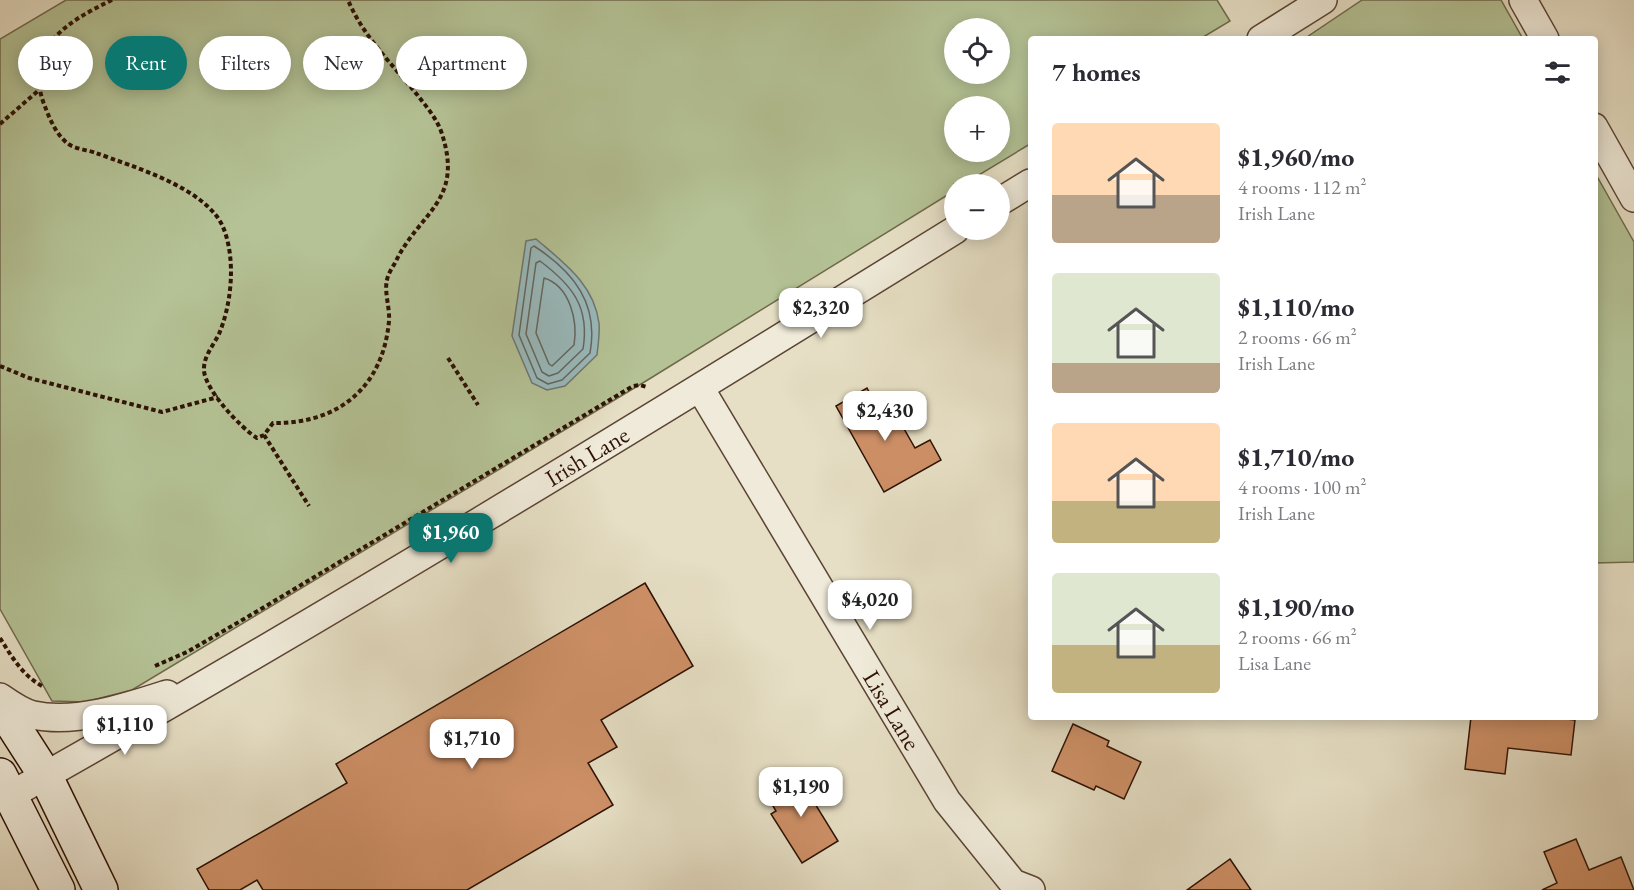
<!DOCTYPE html>
<meta charset="utf-8">
<style>
body{margin:0;font-family:"EB Garamond",serif;background:#f2f2f3;color:#2b2b33;height:100vh;display:flex;flex-direction:column;font-size:22px;white-space:nowrap}
*{box-sizing:border-box;margin:0}
p{font-size:20px;color:#7c7c81}
.icon{flex:none;width:33px;height:33px;fill:none;stroke:currentColor;stroke-width:2;stroke-linecap:round;stroke-linejoin:round}
.map{position:relative;flex:1;overflow:hidden}
.drawer{position:absolute;left:1028px;top:36px;width:570px;height:684px;display:flex;flex-direction:column;background:#fff;border-radius:6px;box-shadow:0 3px 15px #0003}
.drawer>*{flex:none}
.top-card{position:absolute;left:18px;top:36px;width:570px;height:54px;display:flex;gap:12px}
.buttons{position:absolute;left:944px;top:18px;display:grid;gap:12px}
.buttons a{display:grid;place-items:center;width:66px;height:66px;border-radius:50%;background:#fff;box-shadow:0 3px 15px #0003;font-size:30px}
.price{position:absolute;translate:-50% -51px;padding:0 14px;border-radius:12px;background:#fff;color:#222;font-size:20px;line-height:39px;filter:drop-shadow(0 2px 3px #0008)}
.price::after{content:'';position:absolute;left:50%;top:36px;width:18px;height:14px;margin-left:-9px;background:inherit;clip-path:polygon(0 0,100% 0,50% 100%)}
.price.on{background:#0f766e;color:#fff}
ul{padding:0;list-style:none}
li{display:flex;align-items:center;gap:18px;height:150px;padding:0 24px}
li span{display:grid;place-items:center;flex:none;width:168px;height:120px;border-radius:6px;color:#555}
li>.icon{margin-inline-start:auto}
span .icon{width:72px;height:72px;fill:#fffc;stroke-width:1}
li b{font-size:26px}
h2{display:flex;justify-content:space-between;align-items:center;height:72px;padding:0 24px;font-size:26px}
.pill{padding:0 21px;border-radius:27px;background:#fff;box-shadow:0 3px 15px #0003;font-size:21px;line-height:54px}
.pill.on{background:#0f766e;color:#fff}
.map>svg:first-child{display:block}
.green{fill:#b4c295;stroke:#706a4c;stroke-width:1.5;fill-rule:evenodd}
.water{fill:#99babd;stroke:#6e7673;stroke-width:1.5}
.lines{fill:none;stroke-linecap:round;stroke-linejoin:round}
.shore{stroke:#636660;stroke-width:1.5}
.building{fill:#ce9067;stroke:#2d1104;stroke-width:1.5}
.minor-casing{stroke:#5b4434;stroke-width:30}
.secondary-casing{stroke:#2d1104;stroke-width:36}
.path{stroke:#2d1104;stroke-width:4;stroke-dasharray:4.5 3;stroke-linecap:butt}
.minor{stroke:#efead9;stroke-width:27}
.secondary{stroke:#efead9;stroke-width:33}
.labels{text-anchor:middle;dominant-baseline:central;stroke-width:6;stroke-linejoin:round;paint-order:stroke}
.street-label{font-size:24px;fill:#2d1104;stroke:#efead9}
</style>
<div class="map">
<svg width="1634" height="890" viewBox="0 0 1634 890">
<rect width="100%" height="100%" fill="#e6dfc5"/>
<filter id="stains"><feTurbulence type="fractalNoise" baseFrequency=".00333" numOctaves="4"/><feColorMatrix values="0 0 0 0 .2 0 0 0 0 .09 0 0 0 0 .02 0 0 0 .5 -.17"/></filter>
<radialGradient id="worn" r=".72"><stop offset=".6" stop-color="#630" stop-opacity="0"/><stop offset="1" stop-color="#630" stop-opacity=".3"/></radialGradient>
<g class="green">
<path d="M66,0H1217L1230,21L1200,39H1030V144L964,184H954V191L646,381L132,690L85,702L52,701L0,609V39ZM954,28H999V74H954ZM954,106H999V152H954Z"/>
<path d="M1362,0H1501L1523,39H1304Z"/>
<path d="M1594,171L1634,242V562L1595,563Z"/>
</g>
<path class="water" d="M536,239C564,263 594,284 599,323C600,333 598,345 597,355L565,386L547,390L532,383L512,336L526,241Z"/>
<g class="lines">
<g class="shore">
<path d="M534,246C574,272 599,304 590,353L562,380L548,384L537,378L519,335L531,248Z"/>
<path d="M540,261C572,285 590,307 583,349L558,373L549,376L542,372L526,334L536,263Z"/>
<path d="M544,278C570,286 578,321 574,345L552,366L549,364L536,333Z"/>
</g>
</g>
<g class="building">
<path d="M867,388L888,427L899,420L915,448L930,440L941,460L884,492L836,406Z"/>
<path d="M645,583L693,666L601,720L617,747L588,763L613,805L467,890H263L257,880L240,890H209L197,869L347,783L336,764Z"/>
<path d="M1471,717H1550L1575,720L1571,755L1508,748L1505,774L1465,769Z"/>
<path d="M1073,724L1109,741L1107,746L1141,762L1124,799L1096,786L1094,790L1052,771Z"/>
<path d="M800,772L816,796L812,799L838,841L802,863L771,814L776,811L769,799L777,794L773,788Z"/>
<path d="M1576,839L1589,870L1621,857L1634,890H1542L1557,883L1544,852Z"/>
<path d="M1230,859L1251,890H1187Z"/>
</g>
<g class="lines">
<defs>
<g id="minor">
<path d="M1523,0L1545,39"/>
<path d="M1261,39L1323,0"/>
<path d="M1594,127L1634,198"/>
<path d="M999,202L1030,183"/>
<path d="M700,388L947,801L1013,883L1031,890"/>
<path d="M0,697C10,704 21,712 33,715C76,724 127,707 167,694"/>
<path d="M11,795C331,615 643,423 955,230"/>
</g>
<g id="secondary">
<path d="M0,705L45,775L101,890"/>
<path d="M0,775L58,890"/>
</g>
</defs>
<use href="#minor" class="minor-casing"/>
<use href="#secondary" class="secondary-casing"/>
<g class="path">
<path d="M112,0C68,21 23,48 44,104C49,117 55,133 67,143C74,149 88,150 96,153C134,167 206,188 223,227C236,258 232,303 219,334C213,346 203,357 204,371C206,391 241,428 257,438L264,435L273,423C339,424 383,387 389,321C390,308 384,292 387,280C388,274 392,268 395,263C419,212 464,202 442,134C437,118 425,105 415,92C391,63 363,36 348,0"/>
<path d="M0,124L39,90"/>
<path d="M448,358L478,405"/>
<path d="M0,366L29,378L162,412L218,397"/>
<path d="M264,435L309,506"/>
<path d="M0,638C12,657 22,675 42,686"/>
<path d="M155,666L187,652L256,612L633,386L640,385L647,387"/>
</g>
<use href="#minor" class="minor"/>
<use href="#secondary" class="secondary"/>
</g>
<g class="labels">
<g class="street-label">
<text transform="translate(587 456) rotate(-31)">Irish Lane</text>
<text transform="translate(892 710) rotate(59)">Lisa Lane</text>
</g>
</g>
<rect width="100%" height="100%" filter="url(#stains)"/>
<rect width="100%" height="100%" fill="url(#worn)"/>
</svg>
<div class="buttons">
<a><svg class="icon" aria-label="locate" viewBox="0 0 24 24"><circle cx="12" cy="12" r="6"/><path d="M12 2v4M12 18v4M2 12h4M18 12h4"/></svg></a>
<a>+</a>
<a>−</a>
</div>
<b class="price" style="left:821px;top:339px">$2,320</b>
<b class="price" style="left:885px;top:442px">$2,430</b>
<b class="price on" style="left:451px;top:564px">$1,960</b>
<b class="price" style="left:870px;top:631px">$4,020</b>
<b class="price" style="left:125px;top:756px">$1,110</b>
<b class="price" style="left:472px;top:770px">$1,710</b>
<b class="price" style="left:801px;top:818px">$1,190</b>
<div class="top-card">
<a class="pill">Buy</a>
<a class="pill on">Rent</a>
<a class="pill">Filters</a>
<a class="pill">New</a>
<a class="pill">Apartment</a>
</div>
<section class="drawer">
<h2>7 homes<svg class="icon" aria-label="filters" viewBox="0 0 24 24"><path d="M4 7h16M4 17h16"/><circle cx="9" cy="7" r="2"/><circle cx="15" cy="17" r="2"/></svg></h2>
<ul>
<li><span style="background:linear-gradient(#ffd9b3 60%,#b9a48a 0)"><svg class="icon" aria-label="home" viewBox="0 0 24 24"><path d="M3 11l9-7 9 7M6 9v11h12V9"/></svg></span><div><b>$1,960/mo</b><p>4 rooms · 112 m²</p><p>Irish Lane</p></div></li>
<li><span style="background:linear-gradient(#dfe7d0 75%,#b9a48a 0)"><svg class="icon" aria-label="home" viewBox="0 0 24 24"><path d="M3 11l9-7 9 7M6 9v11h12V9"/></svg></span><div><b>$1,110/mo</b><p>2 rooms · 66 m²</p><p>Irish Lane</p></div></li>
<li><span style="background:linear-gradient(#ffd9b3 65%,#c2b280 0)"><svg class="icon" aria-label="home" viewBox="0 0 24 24"><path d="M3 11l9-7 9 7M6 9v11h12V9"/></svg></span><div><b>$1,710/mo</b><p>4 rooms · 100 m²</p><p>Irish Lane</p></div></li>
<li><span style="background:linear-gradient(#dfe7d0 60%,#c2b280 0)"><svg class="icon" aria-label="home" viewBox="0 0 24 24"><path d="M3 11l9-7 9 7M6 9v11h12V9"/></svg></span><div><b>$1,190/mo</b><p>2 rooms · 66 m²</p><p>Lisa Lane</p></div></li>
</ul>
</section>
</div>
